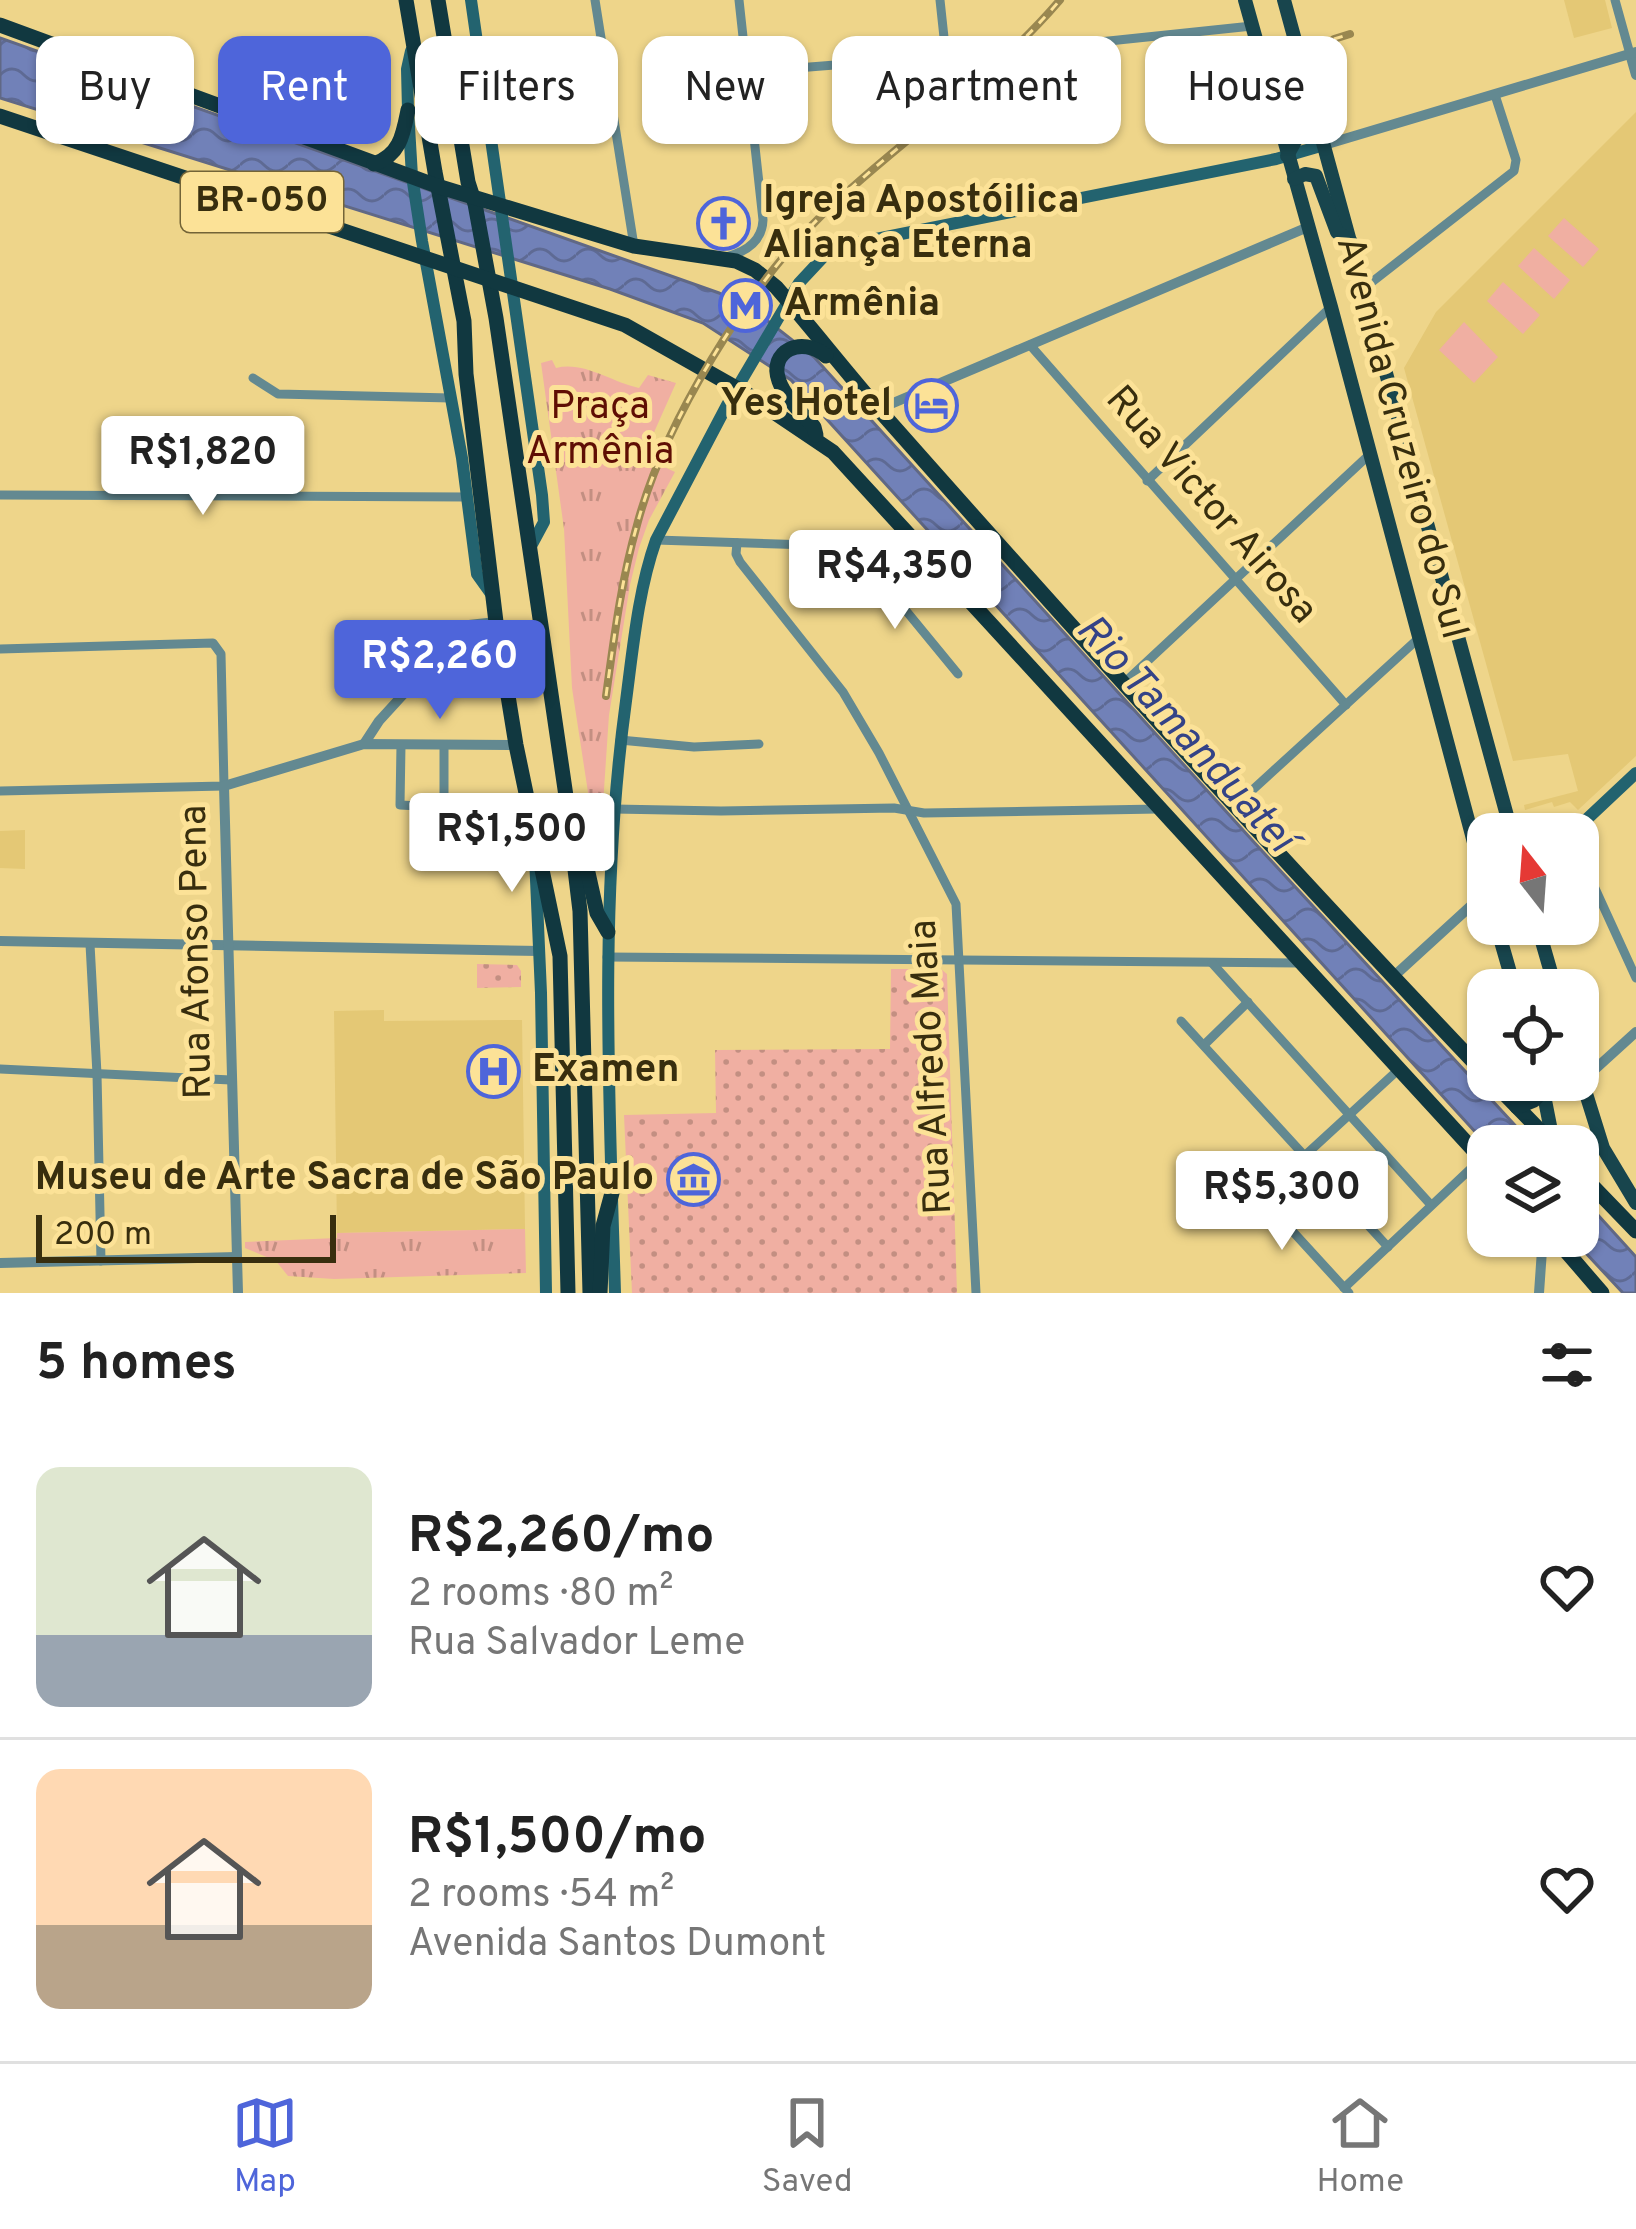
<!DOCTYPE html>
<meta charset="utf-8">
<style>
body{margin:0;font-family:Overpass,sans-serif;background:#f2f2f2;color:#222;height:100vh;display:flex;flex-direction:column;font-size:45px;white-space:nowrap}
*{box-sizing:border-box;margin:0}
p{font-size:39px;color:#767676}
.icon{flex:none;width:66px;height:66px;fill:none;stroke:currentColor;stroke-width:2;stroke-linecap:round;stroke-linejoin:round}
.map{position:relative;height:1293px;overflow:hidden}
.drawer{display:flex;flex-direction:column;background:#fff;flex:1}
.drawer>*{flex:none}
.top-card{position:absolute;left:36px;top:36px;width:1566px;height:108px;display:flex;gap:24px}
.needle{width:78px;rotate:343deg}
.tools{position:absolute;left:1467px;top:813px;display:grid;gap:24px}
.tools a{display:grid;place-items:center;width:132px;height:132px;border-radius:24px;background:#fff;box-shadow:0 3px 9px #0004;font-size:60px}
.scale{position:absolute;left:36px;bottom:30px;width:300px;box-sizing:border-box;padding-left:12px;border:6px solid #382e0e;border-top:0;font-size:33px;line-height:42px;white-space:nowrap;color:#382e0e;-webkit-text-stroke:9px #fce297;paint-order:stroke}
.price{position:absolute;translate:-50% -102px;padding:0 27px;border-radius:12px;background:#fff;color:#222;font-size:39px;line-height:78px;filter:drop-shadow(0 3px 6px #0008)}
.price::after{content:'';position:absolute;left:50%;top:72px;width:36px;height:27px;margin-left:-18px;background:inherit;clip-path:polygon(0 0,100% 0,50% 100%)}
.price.active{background:#4e65da;color:#fff}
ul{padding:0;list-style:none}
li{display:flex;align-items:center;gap:36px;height:300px;padding:0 36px}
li+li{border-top:3px solid #e0e0e0}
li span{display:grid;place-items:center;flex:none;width:336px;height:240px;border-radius:24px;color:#555}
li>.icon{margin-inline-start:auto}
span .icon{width:144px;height:144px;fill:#fffc;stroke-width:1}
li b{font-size:51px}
h2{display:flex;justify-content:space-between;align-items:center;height:144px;padding:0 36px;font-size:51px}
.chip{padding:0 42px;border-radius:24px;background:#fff;box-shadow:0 3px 9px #0004;font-size:42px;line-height:108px}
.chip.active{background:#4e65da;color:#fff}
.tab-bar{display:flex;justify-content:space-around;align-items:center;height:168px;border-top:3px solid #e0e0e0;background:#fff;font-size:33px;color:#767676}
.tab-bar a{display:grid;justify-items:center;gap:6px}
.tab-bar .active{color:#4e65da}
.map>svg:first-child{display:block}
.built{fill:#e4c875}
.grass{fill:url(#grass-dots)}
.park{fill:url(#park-tufts)}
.pitch{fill:#f0afa2}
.water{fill:url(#water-waves);stroke:#606885;stroke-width:3}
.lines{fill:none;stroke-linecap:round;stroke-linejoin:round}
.minor{stroke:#638991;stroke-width:9}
.tertiary{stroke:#638991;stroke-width:10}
.secondary{stroke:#23636f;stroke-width:12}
.primary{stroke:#18454d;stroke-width:14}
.trunk{stroke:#113840;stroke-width:15}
.rail-casing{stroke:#998750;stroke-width:8}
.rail{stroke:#fce297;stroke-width:3;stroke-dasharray:9;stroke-linecap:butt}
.labels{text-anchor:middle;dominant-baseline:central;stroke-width:10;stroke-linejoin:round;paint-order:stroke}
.shield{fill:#fce297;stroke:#736437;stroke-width:3}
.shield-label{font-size:36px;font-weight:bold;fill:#382e0e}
.poi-label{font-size:39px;font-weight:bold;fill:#382e0e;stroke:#fce297;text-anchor:start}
.park-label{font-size:39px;fill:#5f0e04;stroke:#fce297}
.street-label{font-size:39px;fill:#382e0e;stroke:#fce297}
.water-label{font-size:42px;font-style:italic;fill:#344387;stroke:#fce297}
</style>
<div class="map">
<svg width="1636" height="1293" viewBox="0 0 1636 1293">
<defs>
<pattern id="grass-dots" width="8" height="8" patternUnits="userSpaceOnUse" patternTransform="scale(3)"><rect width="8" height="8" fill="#f0afa2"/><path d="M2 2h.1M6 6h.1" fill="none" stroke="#c38f82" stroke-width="1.8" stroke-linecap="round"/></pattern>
<pattern id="park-tufts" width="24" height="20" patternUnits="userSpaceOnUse" patternTransform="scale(3)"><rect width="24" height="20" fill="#f0afa2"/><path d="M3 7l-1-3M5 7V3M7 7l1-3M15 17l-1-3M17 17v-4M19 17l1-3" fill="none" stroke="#c38f82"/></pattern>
<pattern id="water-waves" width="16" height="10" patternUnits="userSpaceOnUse" patternTransform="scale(3)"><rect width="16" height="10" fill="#7181b8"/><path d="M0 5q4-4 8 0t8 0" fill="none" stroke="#5e6a94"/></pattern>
</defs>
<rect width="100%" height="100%" fill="#eed58a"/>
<g class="built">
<path d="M1564,0H1605L1612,28L1574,38Z"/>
<path d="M1636,112V756L1578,810L1570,802L1554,807L1552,802L1525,810L1524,805L1578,791L1568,754L1513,761L1404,368L1436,312Z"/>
<path d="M25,830V869L0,868V831Z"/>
<path d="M384,1010V1021L522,1020L525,1229L337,1233L334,1011Z"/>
</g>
<g class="grass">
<path d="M477,964L517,965L521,971V987L477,988Z"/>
<path d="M891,969H941L947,974L957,1293H632L624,1115L716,1113L715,1050L890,1049Z"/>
</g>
<g class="park">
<path d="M552,360L556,368C584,361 611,382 639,388L648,375L676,383L643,457L675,472L649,520L639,548L630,585L609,715L599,864L572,688L564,529L541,363Z"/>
<path d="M525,1229L526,1273L334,1279L288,1276L276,1261L245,1248V1242L337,1238V1233Z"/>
</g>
<g class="pitch">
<path d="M1564,218L1599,249L1583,267L1548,236Z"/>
<path d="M1534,248L1570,280L1554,299L1518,266Z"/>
<path d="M1503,282L1540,315L1523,334L1487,301Z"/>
<path d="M1464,322L1498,357L1474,383L1439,350Z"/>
</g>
<g class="water">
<path d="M0,38L719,293L759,314L814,357L1252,840L1534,1146H1488L791,380L703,323L610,289L0,98Z"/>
<path d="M1578,1193L1636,1257V1293H1623L1570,1236H1578Z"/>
</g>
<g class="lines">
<g class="minor">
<path d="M595,0L634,246"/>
<path d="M940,0L946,56"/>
<path d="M1615,0L1630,54"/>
<path d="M746,72L1023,50L1252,26"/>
<path d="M726,257C746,252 762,242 763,220L739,0"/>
<path d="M1363,289L1514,171L1516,160L1495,95"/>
<path d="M1030,345L1346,705"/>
<path d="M253,378L278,394L451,398"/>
<path d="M1147,481L1331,307"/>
<path d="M0,495L467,497"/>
<path d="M656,540L903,548L915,542"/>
<path d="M737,543L736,554L740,562L843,692L879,753L956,904L976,1293"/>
<path d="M857,547L866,562L958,674"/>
<path d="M0,649L213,643L221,654L224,786L0,791"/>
<path d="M1125,682L1369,455"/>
<path d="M620,740L694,747L759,744"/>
<path d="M401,745L400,805L438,807L444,802V745"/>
<path d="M1236,805L1420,637"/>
<path d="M614,809L721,811L894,808L924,813L1159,809"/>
<path d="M1578,851L1636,978"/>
<path d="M90,944L97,1074L101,1261"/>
<path d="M607,957L1300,963"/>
<path d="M1212,963L1431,1205"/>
<path d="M1181,1021L1388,1247"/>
<path d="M1204,1045L1248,1002"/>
<path d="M0,1069L231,1080"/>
<path d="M1344,1288L1481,1159"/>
<path d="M1349,1293L1264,1200L1262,1195L1398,1070"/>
</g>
<g class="tertiary">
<path d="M1630,54L1636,75"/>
<path d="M1324,145L1636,52"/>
<path d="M879,409L1308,227"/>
<path d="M364,744L379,721L463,629L469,625L496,622"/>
<path d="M0,941L540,951"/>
<path d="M1393,977L1474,903L1488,896"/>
<path d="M1582,1081L1636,1032"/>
<path d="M0,1263L237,1257"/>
<path d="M238,1293L224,786L364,744L516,745"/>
<path d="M1539,1293L1543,1236"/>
</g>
<g class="secondary">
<path d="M471,0L542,495L544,522L530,548"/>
<path d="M411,51L407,69L408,110L412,176L422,241L462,458L477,574L492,595"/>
<path d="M1571,834L1636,773"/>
<path d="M535,857L541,993L546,1293"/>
<path d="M615,1293C609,1095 599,898 626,701C633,648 638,591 656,540L727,405L799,283L828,252L846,245L1276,159L1324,145"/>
</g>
<g class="primary">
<path d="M1245,0L1331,307L1488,895"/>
<path d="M1284,0L1512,834"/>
<path d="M1287,156L1313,108"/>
<path d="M1294,179L1305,174L1316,176L1337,232L1351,242"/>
<path d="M1496,924L1515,990"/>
<path d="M1537,924L1556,990"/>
<path d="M1578,1068L1603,1148L1636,1203"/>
<path d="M1541,1080L1554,1146"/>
</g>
<g class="trunk">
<path d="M406,0L435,172L464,321L466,374L496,622L516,745L560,956L568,1293"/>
<path d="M438,0L468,182L475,204L496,318L567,803L580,911L590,1293"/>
<path d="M0,25L437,186L634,246L736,261L755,270L776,287C812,328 845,371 881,412C1080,637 1281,860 1488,1077"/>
<path d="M0,116L625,325L747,394L833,452L1488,1166"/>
<path d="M374,164C400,155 403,135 408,110"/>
<path d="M816,435L814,427C803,414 785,398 779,381C768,351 802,335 826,356"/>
<path d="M580,837L597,913L608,932"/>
<path d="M1491,1080L1555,1146"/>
<path d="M1517,1107L1534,1100L1544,1089"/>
<path d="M1578,1171L1636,1231"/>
<path d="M1553,1236L1602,1293"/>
<path d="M600,1293L603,1226L612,1193"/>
</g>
<defs>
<g id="rail">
<path d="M1334,39L1350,34"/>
<path d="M606,696C614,638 621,581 637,525C664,423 747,288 823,214C900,140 990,82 1060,0"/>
</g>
</defs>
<use href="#rail" class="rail-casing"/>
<use href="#rail" class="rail"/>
</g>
<defs>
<symbol id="church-ring" viewBox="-11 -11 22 22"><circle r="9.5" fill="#fce297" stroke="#4e65da" stroke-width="1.5"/><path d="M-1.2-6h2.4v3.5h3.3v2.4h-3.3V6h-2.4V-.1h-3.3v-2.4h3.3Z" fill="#4e65da"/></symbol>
<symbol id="metro-ring" viewBox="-11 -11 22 22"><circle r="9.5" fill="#fce297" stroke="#4e65da" stroke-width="1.5"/><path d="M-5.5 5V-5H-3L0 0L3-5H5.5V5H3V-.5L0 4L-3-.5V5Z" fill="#4e65da"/></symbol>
<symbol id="hotel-ring" viewBox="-11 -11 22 22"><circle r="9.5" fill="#fce297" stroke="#4e65da" stroke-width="1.5"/><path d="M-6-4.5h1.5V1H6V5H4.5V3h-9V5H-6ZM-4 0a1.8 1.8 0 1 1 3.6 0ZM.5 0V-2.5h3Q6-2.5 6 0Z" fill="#4e65da"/></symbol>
<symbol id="hospital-ring" viewBox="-11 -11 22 22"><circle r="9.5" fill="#fce297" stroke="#4e65da" stroke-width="1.5"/><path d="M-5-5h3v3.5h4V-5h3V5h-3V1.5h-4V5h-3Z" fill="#4e65da"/></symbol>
<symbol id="museum-ring" viewBox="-11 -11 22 22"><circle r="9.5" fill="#fce297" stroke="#4e65da" stroke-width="1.5"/><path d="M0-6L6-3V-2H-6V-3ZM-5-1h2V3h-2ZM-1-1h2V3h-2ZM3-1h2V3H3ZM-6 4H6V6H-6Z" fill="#4e65da"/></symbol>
</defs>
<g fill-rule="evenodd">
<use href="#church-ring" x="694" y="194" width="59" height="59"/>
<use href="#metro-ring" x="716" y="276" width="59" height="59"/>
<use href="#hotel-ring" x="902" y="376" width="59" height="59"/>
<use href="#hospital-ring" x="464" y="1042" width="59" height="59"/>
<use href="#museum-ring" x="664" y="1150" width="59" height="59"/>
</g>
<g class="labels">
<rect class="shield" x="181" y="172" width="162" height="60" rx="9"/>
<g class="shield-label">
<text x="262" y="202">BR-050</text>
</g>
<g class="poi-label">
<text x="763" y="202">Igreja Apostóilica<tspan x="763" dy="45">Aliança Eterna</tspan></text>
<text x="784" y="305">Armênia</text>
<text x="892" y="405" text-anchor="end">Yes Hotel</text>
<text x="532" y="1071">Examen</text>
<text x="654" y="1179" text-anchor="end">Museu de Arte Sacra de São Paulo</text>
</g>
<g class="park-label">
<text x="600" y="408">Praça<tspan x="600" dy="45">Armênia</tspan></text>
</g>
<g class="street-label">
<text transform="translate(1400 438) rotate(75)">Avenida Cruzeiro do Sul</text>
<text transform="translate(1210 506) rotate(49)">Rua Victor Airosa</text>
<text transform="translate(198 952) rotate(-91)">Rua Afonso Pena</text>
<text transform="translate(933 1067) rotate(-93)">Rua Alfredo Maia</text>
</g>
<g class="water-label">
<text transform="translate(1184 735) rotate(48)">Rio Tamanduateí</text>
</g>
</g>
</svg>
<div class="tools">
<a><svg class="needle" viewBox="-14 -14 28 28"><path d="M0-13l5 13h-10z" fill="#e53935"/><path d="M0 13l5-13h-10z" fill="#767676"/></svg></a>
<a><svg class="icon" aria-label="locate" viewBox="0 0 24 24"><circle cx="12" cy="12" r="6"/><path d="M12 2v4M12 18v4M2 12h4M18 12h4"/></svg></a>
<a><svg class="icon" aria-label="layers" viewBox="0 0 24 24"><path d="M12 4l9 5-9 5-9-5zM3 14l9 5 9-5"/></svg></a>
</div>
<div class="scale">200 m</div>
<b class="price" style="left:203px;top:518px">R$1,820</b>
<b class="price" style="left:895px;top:632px">R$4,350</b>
<b class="price active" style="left:440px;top:722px">R$2,260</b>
<b class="price" style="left:512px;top:895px">R$1,500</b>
<b class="price" style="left:1282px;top:1253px">R$5,300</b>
<div class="top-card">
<a class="chip">Buy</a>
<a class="chip active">Rent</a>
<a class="chip">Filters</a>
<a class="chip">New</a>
<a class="chip">Apartment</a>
<a class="chip">House</a>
</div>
</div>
<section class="drawer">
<h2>5 homes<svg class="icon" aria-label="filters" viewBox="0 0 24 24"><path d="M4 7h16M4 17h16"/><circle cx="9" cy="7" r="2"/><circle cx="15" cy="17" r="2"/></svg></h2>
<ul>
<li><span style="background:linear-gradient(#dfe7d0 70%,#9aa5b1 0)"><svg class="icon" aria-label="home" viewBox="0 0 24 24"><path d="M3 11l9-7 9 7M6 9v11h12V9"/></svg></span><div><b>R$2,260/mo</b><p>2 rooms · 80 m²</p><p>Rua Salvador Leme</p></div><svg class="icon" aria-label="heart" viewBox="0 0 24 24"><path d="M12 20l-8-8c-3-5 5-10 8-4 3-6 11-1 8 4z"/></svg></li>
<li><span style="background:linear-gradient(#ffd9b3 65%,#b9a48a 0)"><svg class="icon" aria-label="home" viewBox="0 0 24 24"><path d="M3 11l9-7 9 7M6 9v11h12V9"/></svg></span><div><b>R$1,500/mo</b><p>2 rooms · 54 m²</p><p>Avenida Santos Dumont</p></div><svg class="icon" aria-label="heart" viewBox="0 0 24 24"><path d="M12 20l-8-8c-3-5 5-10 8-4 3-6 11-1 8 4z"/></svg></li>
</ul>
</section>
<nav class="tab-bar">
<a class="active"><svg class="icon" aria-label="map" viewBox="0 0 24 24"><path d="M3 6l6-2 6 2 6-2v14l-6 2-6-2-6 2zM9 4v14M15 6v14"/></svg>Map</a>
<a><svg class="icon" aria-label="saved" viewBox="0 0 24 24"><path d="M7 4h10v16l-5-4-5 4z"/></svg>Saved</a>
<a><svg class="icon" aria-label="home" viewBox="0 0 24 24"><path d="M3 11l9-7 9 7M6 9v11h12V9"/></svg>Home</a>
</nav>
